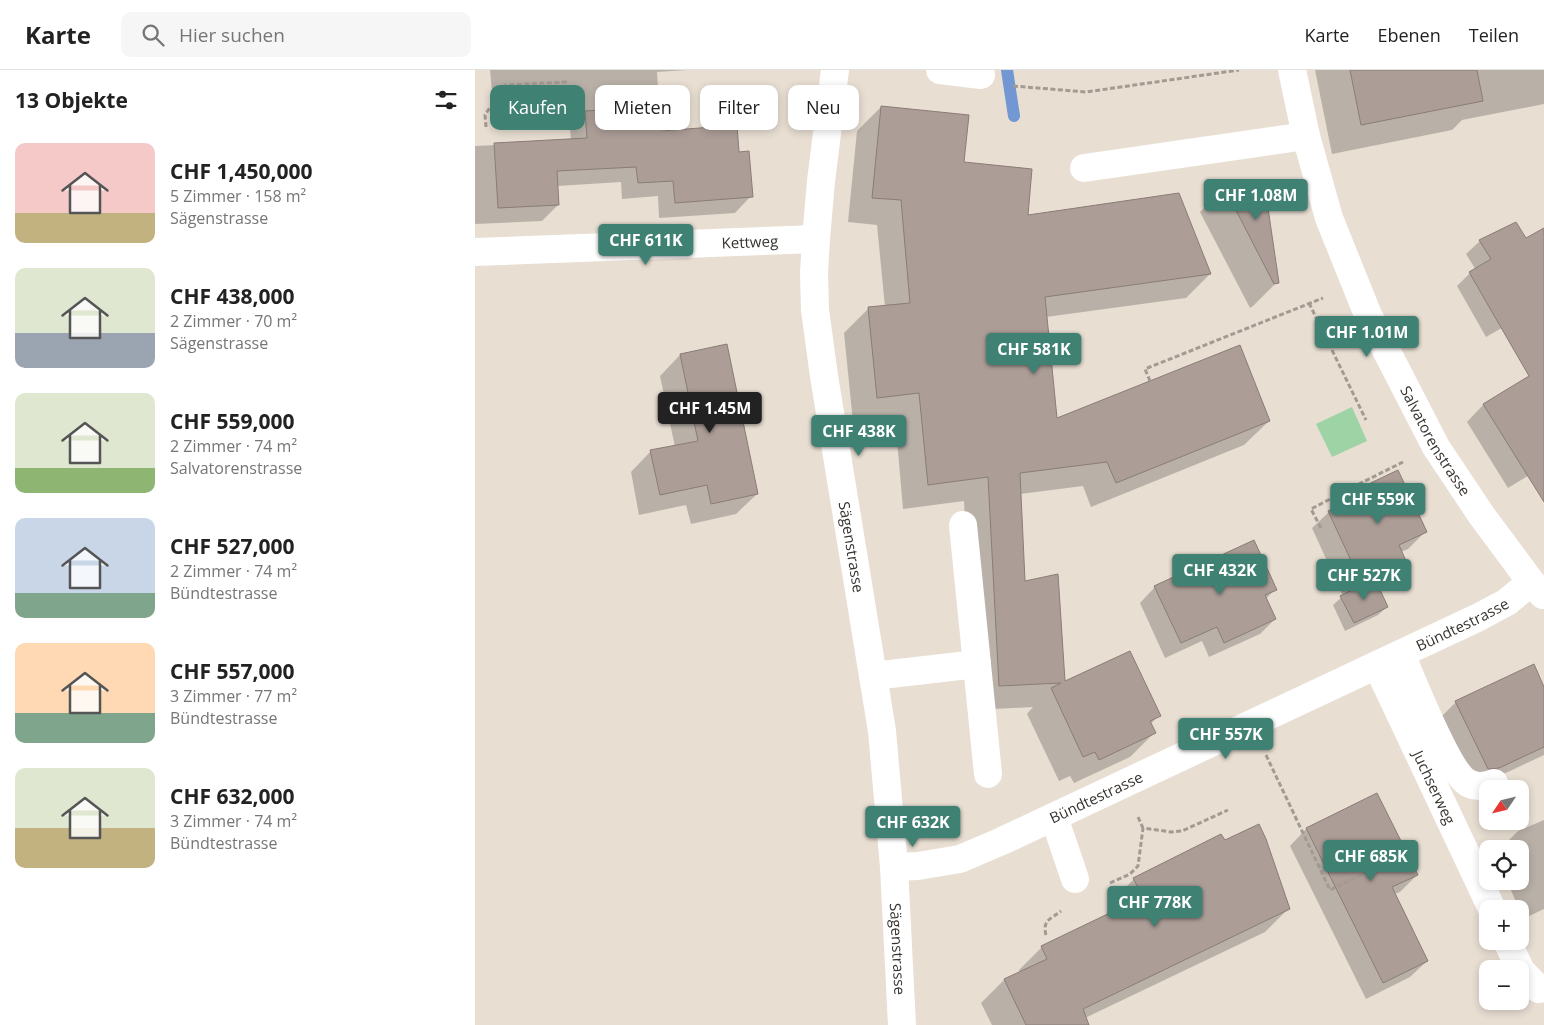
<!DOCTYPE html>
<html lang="de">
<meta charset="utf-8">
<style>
body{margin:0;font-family:"Open Sans",sans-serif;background:#f6f6f6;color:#222;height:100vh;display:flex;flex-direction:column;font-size:19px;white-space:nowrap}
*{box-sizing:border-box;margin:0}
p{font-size:16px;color:#767676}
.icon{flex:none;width:28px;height:28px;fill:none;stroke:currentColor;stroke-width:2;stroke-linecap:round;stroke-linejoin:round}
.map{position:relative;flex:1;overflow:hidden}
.side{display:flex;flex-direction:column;background:#fff;width:475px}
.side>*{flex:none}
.banner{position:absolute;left:15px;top:15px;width:475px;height:45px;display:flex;gap:10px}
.needle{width:32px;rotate:235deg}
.buttons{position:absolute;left:1004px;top:710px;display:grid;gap:10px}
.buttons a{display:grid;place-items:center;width:50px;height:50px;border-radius:10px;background:#fff;box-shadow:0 2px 8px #0003;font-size:25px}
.price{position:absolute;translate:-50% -42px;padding:0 11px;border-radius:5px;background:#3f8274;color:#fff;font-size:16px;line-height:32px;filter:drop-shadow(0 1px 2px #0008)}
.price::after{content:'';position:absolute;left:50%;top:30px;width:15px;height:11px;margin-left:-8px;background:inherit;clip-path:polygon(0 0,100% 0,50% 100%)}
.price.current{background:#222;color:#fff}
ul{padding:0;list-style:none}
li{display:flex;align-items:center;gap:15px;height:125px;padding:0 15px}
li span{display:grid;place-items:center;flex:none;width:140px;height:100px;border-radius:10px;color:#555}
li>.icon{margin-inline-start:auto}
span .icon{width:60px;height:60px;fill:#fffc;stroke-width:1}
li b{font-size:21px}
h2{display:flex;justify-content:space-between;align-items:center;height:60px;padding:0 15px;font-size:21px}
.chip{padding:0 18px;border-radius:10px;background:#fff;box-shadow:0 2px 8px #0003;font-size:18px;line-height:45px}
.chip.current{background:#3f8274;color:#fff}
header{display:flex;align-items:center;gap:30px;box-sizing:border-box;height:70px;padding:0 25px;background:#fff;border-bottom:1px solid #e0e0e0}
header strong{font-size:24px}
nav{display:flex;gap:28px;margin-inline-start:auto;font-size:18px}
.search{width:350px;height:45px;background:#f6f6f6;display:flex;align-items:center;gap:12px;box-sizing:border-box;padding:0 18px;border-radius:10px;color:#767676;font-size:19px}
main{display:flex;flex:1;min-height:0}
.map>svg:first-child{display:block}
.green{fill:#9ed4a5}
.shadow{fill:#0003}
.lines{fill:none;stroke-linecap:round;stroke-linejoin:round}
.stream{stroke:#7297d2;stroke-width:12}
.building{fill:#ac9d97;stroke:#8a7c76}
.path{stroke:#a39b92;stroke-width:3;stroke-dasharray:5 2.5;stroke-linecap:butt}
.minor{stroke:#fff;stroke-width:28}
.labels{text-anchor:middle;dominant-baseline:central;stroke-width:4;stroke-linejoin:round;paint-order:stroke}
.street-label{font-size:15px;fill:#37332f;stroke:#fff}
</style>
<header>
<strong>Karte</strong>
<div class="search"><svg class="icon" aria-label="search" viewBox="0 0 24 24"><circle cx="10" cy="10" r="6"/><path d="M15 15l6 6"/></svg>Hier suchen</div>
<nav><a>Karte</a><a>Ebenen</a><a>Teilen</a></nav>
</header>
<main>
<section class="side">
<h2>13 Objekte<svg class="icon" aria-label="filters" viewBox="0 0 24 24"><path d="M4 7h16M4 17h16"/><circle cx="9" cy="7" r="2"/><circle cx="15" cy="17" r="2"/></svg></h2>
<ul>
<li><span style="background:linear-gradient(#f6c9c9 70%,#c2b280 0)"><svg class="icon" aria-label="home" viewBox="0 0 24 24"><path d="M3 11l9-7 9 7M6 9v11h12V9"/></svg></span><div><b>CHF 1,450,000</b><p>5 Zimmer · 158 m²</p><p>Sägenstrasse</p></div></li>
<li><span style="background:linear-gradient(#dfe7d0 65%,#9aa5b1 0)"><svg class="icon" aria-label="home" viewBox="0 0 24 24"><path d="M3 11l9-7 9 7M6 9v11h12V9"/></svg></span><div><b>CHF 438,000</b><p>2 Zimmer · 70 m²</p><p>Sägenstrasse</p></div></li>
<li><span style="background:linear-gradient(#dfe7d0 75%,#8fb573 0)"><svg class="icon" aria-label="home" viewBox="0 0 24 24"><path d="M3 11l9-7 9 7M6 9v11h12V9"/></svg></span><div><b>CHF 559,000</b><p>2 Zimmer · 74 m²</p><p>Salvatorenstrasse</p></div></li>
<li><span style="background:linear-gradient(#c9d6e8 75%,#7fa58c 0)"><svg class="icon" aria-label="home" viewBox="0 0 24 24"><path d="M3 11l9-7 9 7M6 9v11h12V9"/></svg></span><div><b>CHF 527,000</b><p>2 Zimmer · 74 m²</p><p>Bündtestrasse</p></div></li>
<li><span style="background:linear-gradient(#ffd9b3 70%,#7fa58c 0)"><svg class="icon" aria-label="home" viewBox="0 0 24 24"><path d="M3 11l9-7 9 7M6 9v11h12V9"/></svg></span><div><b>CHF 557,000</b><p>3 Zimmer · 77 m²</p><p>Bündtestrasse</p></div></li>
<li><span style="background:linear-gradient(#dfe7d0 60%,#c2b280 0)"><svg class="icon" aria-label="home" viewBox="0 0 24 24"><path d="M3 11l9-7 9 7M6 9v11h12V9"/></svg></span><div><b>CHF 632,000</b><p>3 Zimmer · 74 m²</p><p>Bündtestrasse</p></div></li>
</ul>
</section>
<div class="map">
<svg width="1069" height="955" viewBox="0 0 1069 955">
<rect width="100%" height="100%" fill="#e8ded2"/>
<path class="green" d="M877,337L892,371L857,387L841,354Z"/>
<g class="shadow">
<path d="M15,0H212L182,2L186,63L263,83L276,126L260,143L184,148L183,126L147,129L146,112L82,116L83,135L67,151L0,154V76L96,71L92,19L17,22Z"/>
<path d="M840,0H1069V34L987,50L977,60L857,84Z"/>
<path d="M406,37L488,93L552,147L735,204L711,228L571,247L581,350L794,351L769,375L616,437L608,416L545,424L549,512L589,613L684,645L675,655L679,663L655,687L599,713L595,706L584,711L552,644L558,637L500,640L489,431L428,439L420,347L378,352L369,263L394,238L410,237L402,155L373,152L382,61Z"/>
<path d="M788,112L802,212L778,236L775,238L725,142L749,118Z"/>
<path d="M1040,154L1050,170L1069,160V234L1011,267L982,216L995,203L1001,200L991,184L1005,171Z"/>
<path d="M251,276L282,424L261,444L216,454L211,435L164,445L156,402L176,381L200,377L185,306L205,285Z"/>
<path d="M1069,298V396L1033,418L992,352L1008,335Z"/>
<path d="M884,420L950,462L933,479L926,482L929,491L913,507L900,513L912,537L903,545L870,561L858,535L868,526L837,458L854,442L869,434Z"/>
<path d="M680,517L800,519L791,529L800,549L785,564L734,587L727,571L690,588L665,533Z"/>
<path d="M1069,620V685L1007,714H997L965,648L981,632Z"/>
<path d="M901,724L942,805L925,822L920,824L952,891L935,907L891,929L815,776L831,759Z"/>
<path d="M1069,750V839L1048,849L1045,839H1044L1032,811H1045V779H1025L1043,761Z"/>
<path d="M659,809L813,839L790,862L610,948L613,955H517L506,933L529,910L545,903L544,900L567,877L640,842L636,832Z"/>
</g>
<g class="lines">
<path class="stream" d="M532,0L539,46"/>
</g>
<g class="building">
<path d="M875,0H1002L1008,31L886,55Z"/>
<path d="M406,36L494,45L489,92L557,99L553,145L704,123L736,204L570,227L582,348L765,275L795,351L641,413L632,392L545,403L550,511L583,504L590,611L655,581L686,646L675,651L681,663L624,690L620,682L608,687L576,618L586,613L524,616L513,407L453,415L444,323L402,328L393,237L435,233L426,130L397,128Z"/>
<path d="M186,37L187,61L262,55L264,82L274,81L278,127L200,133L198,111L163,113L161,97L82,101L84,135L23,138L19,73L112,68L110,41Z"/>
<path d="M789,111L804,213L799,214L749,117Z"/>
<path d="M1041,152L1051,168L1069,158V432L1008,334L1054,306L994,202L1016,189L1004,170Z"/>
<path d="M252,274L283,424L236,434L232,415L185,425L175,380L223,371L205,284Z"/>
<path d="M923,400L952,462L924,475L931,491L886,512L853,441L886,425L883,419Z"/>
<path d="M779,470L802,520L790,525L801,549L749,573L742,557L706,573L679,516Z"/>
<path d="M900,509L913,537L879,553L865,526Z"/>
<path d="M1059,594L1069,617V677L1024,698L1013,699L980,631Z"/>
<path d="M902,723L943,805L917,817L953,891L908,913L831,758Z"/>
<path d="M784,754L791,769L815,839L608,939L614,955H551L529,909L572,889L566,876L668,827L658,808L746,764L750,770Z"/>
</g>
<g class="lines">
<g class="path">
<path d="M538,16L611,22L764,0"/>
<path d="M11,57L10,45L30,15L93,12"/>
<path d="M834,233L891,350"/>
<path d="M675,311L670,299L848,228"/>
<path d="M846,458L836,439L882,415L928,392"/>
<path d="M791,685L855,820L893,802"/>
<path d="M663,747L668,758"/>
<path d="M635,813L655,804L663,796L668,758L696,762L707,761L753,740"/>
<path d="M571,865C567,850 576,849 586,841"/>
</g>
<g class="minor">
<path id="s1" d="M360,0L346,111L341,169L339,203L340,240L349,306L407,661L419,797L427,955"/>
<path d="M465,0L506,5"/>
<path id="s2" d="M817,0L831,66L854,148L893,245L961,377L1007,446L1056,512L1068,525"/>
<path d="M609,98L831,66"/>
<path id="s3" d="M0,182L341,169"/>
<path d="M488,455L513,704"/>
<path d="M926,584C936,608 974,703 993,713C1003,718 1010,716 1019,713"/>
<path id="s4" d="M902,595L1017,839"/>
<path d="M398,606L502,594"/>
<path d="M579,747L600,809"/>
<path id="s5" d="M419,797L443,796L485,789L527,771L1004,547L1032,532L1056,512"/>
<path d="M1032,871L1046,901L1064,919L1069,918"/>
</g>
</g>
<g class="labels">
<g class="street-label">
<text stroke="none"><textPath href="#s3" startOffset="275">Kettweg</textPath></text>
<text stroke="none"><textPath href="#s2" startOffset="400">Salvatorenstrasse</textPath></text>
<text stroke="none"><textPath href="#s1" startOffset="481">Sägenstrasse</textPath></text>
<text stroke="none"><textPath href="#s5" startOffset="621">Bündtestrasse</textPath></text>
<text stroke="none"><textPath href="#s4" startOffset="135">Juchserweg</textPath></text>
<text stroke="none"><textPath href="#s5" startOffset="216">Bündtestrasse</textPath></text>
<text stroke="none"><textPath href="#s1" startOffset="886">Sägenstrasse</textPath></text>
</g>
</g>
</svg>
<div class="buttons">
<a><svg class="needle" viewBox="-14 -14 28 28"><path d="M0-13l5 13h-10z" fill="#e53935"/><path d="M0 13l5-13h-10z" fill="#767676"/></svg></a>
<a><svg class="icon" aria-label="locate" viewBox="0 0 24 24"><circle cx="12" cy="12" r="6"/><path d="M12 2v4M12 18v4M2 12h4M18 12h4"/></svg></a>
<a>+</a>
<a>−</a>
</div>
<b class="price" style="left:781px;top:151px">CHF 1.08M</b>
<b class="price" style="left:171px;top:196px">CHF 611K</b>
<b class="price" style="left:892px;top:288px">CHF 1.01M</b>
<b class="price" style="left:559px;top:305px">CHF 581K</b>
<b class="price current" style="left:235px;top:364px">CHF 1.45M</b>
<b class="price" style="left:384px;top:387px">CHF 438K</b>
<b class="price" style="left:903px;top:455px">CHF 559K</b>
<b class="price" style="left:745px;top:526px">CHF 432K</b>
<b class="price" style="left:889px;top:531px">CHF 527K</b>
<b class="price" style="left:751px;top:690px">CHF 557K</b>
<b class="price" style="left:438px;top:778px">CHF 632K</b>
<b class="price" style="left:896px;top:812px">CHF 685K</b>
<b class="price" style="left:680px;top:858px">CHF 778K</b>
<div class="banner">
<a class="chip current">Kaufen</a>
<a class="chip">Mieten</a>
<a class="chip">Filter</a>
<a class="chip">Neu</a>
</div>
</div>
</main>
